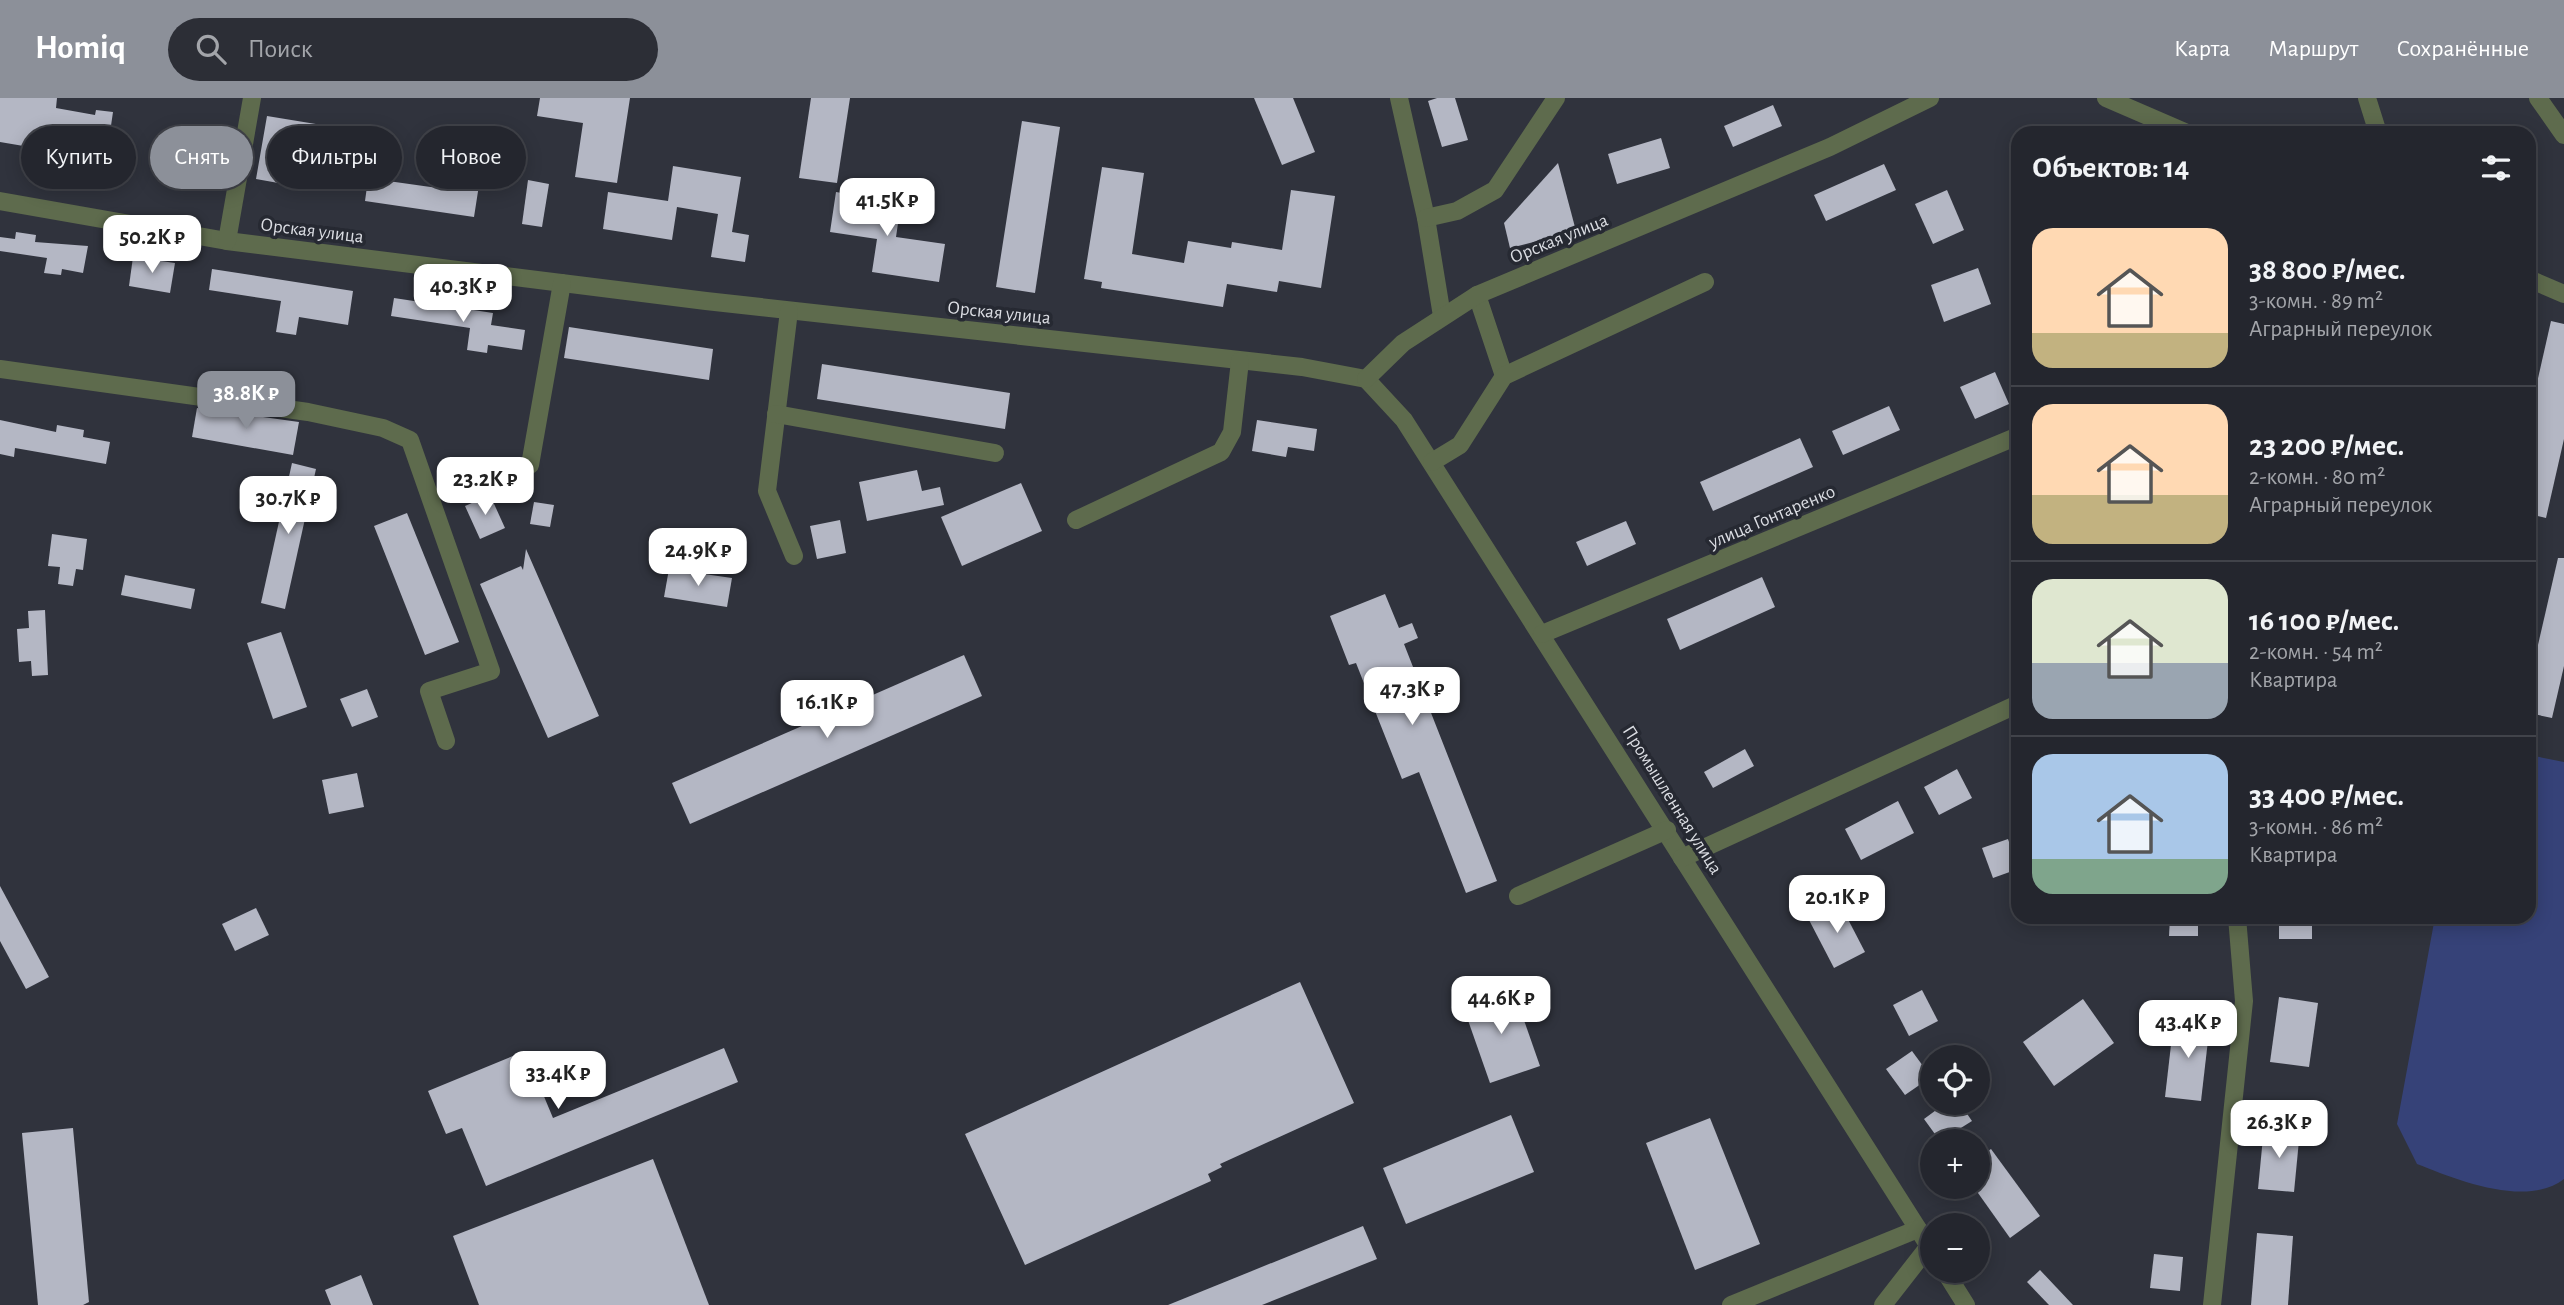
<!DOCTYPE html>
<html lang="ru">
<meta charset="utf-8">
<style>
body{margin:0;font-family:"Alegreya Sans",sans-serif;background:#2c2e36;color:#f1f3f6;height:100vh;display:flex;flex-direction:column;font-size:26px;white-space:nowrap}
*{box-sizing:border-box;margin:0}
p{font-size:23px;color:#a3a5aa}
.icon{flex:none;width:38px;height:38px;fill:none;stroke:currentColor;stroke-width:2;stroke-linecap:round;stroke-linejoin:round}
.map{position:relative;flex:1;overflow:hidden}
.side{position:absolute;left:2011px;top:28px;width:525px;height:798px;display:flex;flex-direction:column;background:#24262e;border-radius:21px;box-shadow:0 4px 18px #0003,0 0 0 2px #41434a}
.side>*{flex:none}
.hud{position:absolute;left:21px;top:28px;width:665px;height:63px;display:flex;gap:14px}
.fabs{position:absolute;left:1920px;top:947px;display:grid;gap:14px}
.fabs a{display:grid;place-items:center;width:70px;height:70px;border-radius:50%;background:#24262e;box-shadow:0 4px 18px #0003,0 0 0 2px #41434a;font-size:35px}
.price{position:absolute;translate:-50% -60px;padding:0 16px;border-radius:14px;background:#fff;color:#222;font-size:23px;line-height:46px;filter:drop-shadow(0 2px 4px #0008)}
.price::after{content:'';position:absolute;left:50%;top:42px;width:21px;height:16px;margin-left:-10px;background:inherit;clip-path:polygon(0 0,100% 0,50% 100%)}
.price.current{background:#8c9099;color:#fff}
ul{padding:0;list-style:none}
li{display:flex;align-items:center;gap:21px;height:175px;padding:0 21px}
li+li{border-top:2px solid #41434a}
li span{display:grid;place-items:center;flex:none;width:196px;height:140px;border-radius:21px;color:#555}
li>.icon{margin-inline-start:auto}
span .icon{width:84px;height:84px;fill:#fffc;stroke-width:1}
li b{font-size:30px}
h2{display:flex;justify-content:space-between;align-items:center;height:84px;padding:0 21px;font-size:30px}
.tag{padding:0 24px;border-radius:32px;background:#24262e;box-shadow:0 4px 18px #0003,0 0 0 2px #41434a;font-size:24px;line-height:63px}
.tag.current{background:#8c9099;color:#fff}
header{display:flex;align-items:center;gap:42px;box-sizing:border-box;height:98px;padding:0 35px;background:#8c9099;color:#fff}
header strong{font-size:33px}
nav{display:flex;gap:38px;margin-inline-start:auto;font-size:24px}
.search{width:490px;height:63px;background:#2c2e36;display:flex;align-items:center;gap:18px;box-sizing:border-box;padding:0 24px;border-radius:38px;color:#a3a5aa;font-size:26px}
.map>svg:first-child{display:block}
.green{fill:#364278}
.building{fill:#b4b7c4}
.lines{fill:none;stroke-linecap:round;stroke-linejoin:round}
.minor{stroke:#5e6b4d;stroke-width:18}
.labels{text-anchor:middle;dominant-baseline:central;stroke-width:7;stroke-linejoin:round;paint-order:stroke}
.street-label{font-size:19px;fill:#dbdde3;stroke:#262932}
</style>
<header>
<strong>Homiq</strong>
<div class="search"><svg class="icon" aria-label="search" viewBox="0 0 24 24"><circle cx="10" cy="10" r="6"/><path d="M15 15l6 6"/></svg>Поиск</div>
<nav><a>Карта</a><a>Маршрут</a><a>Сохранённые</a></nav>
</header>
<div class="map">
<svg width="2564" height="1207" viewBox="0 0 2564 1207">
<rect width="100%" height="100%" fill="#30333d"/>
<path class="green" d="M2529,657L2564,664V1081C2527,1110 2457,1082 2417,1066L2397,1026L2435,819H2529Z"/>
<g class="building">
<path d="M0,0H57L56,10L95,17L96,12L113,14L106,62L0,44Z"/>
<path d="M540,0H630L617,85L575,79L583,25L537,18Z"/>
<path d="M811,0H850L837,85L799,80Z"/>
<path d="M1254,0H1293L1315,54L1282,67Z"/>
<path d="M1437,0H1455L1468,42L1442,49L1428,3Z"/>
<path d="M1773,7L1782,28L1733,49L1724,28Z"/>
<path d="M267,18L328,28L325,50L291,44L284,86L256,81Z"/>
<path d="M1022,23L1060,29L1035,195L996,189Z"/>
<path d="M1661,40L1670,70L1617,86L1608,56Z"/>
<path d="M167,44L203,49L198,80L162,74Z"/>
<path d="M1558,65L1576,133L1510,150L1504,125Z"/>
<path d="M1884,66L1896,92L1826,123L1814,97Z"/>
<path d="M673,68L741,79L732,134L749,137L745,164L711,159L718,116L677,109L672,142L603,131L608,94L668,103Z"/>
<path d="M1102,69L1144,75L1132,156L1184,165L1188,143L1231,150L1232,144L1282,152L1291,92L1335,98L1321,190L1279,183L1277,194L1227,186L1223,209L1101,190L1102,184L1084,181Z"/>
<path d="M369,74L389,77L388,83L459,93L460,84L479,87L474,119L365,103Z"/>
<path d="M528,82L549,86L542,129L522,126Z"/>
<path d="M1947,92L1964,132L1933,146L1915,106Z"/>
<path d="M836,94L901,105L896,139L945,146L939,184L872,174L877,141L830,134Z"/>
<path d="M16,134L36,137L35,144L88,148L83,175L62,171L61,177L44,175L47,160L0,153V139L15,141Z"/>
<path d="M133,159L175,165L170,195L129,188Z"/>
<path d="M1978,170L1991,206L1944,224L1931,187Z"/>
<path d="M212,171L353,193L348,227L299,219L296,237L276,234L281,203L209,192Z"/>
<path d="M394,200L493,215L491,227L525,232L522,252L488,247L487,255L467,252L470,230L391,218Z"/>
<path d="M2551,223L2564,226V341L2546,420L2529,416V320Z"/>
<path d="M569,229L713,251L709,282L564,260Z"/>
<path d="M822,266L1010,295L1005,331L817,301Z"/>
<path d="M1995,274L2009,306L1975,321L1960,289Z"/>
<path d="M1889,308L1900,332L1843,357L1832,333Z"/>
<path d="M197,310L299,324L293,357L192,339Z"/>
<path d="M0,322L56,334L57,327L84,332L83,339L110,344L106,366L15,350L14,359L0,356Z"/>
<path d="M1257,322L1317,331L1314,353L1288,349L1286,359L1252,353Z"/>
<path d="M1800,340L1813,369L1713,413L1700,384Z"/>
<path d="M292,365L316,371L285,511L261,505Z"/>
<path d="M917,372L922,393L940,389L944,407L867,423L859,384Z"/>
<path d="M1021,385L1042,433L962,468L941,419Z"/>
<path d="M490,397L505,430L480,441L465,408Z"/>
<path d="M534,404L554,407L550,429L530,426Z"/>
<path d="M407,415L459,544L425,557L374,428Z"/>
<path d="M840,422L846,455L817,461L810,428Z"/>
<path d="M1626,423L1636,446L1587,468L1576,444Z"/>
<path d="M52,436L87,441L83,472L76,471L73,488L58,486L60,469L48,468Z"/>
<path d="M526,451L599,618L548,640L480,486L521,468L523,472Z"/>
<path d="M2558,460H2564V568L2552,620L2529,615V586Z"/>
<path d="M669,471L732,480L727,509L664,499Z"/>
<path d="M125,477L195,491L191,511L121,497Z"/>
<path d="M1762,479L1775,509L1680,552L1667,521Z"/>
<path d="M1385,496L1399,530L1412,525L1418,540L1404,546L1497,783L1466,795L1419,674L1402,681L1356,565L1349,567L1330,518Z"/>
<path d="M45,512L48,577L32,578L31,563L19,564L17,531L29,530L28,513Z"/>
<path d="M281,534L307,609L273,621L247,545Z"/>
<path d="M964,557L982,598L690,726L672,685Z"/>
<path d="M367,591L378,619L352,629L340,601Z"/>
<path d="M1745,651L1754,668L1713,690L1704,674Z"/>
<path d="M1957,671L1972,700L1939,717L1924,689Z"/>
<path d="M357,675L364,709L329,716L322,682Z"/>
<path d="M1898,703L1914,735L1861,762L1845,731Z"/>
<path d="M2008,741L2018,771L1993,780L1982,750Z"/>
<path d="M0,788L49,879L26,891L0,843Z"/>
<path d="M1839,804L1865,854L1834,870L1808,820Z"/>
<path d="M256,810L269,837L235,853L222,826Z"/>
<path d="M2170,819H2198V838H2169Z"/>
<rect x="2279" y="819" width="33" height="22"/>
<path d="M1300,884L1354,1005L1220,1066L1222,1069L1208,1076L1211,1083L1025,1167L965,1036Z"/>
<path d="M1513,891L1540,968L1490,985L1463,908Z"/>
<path d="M1922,892L1938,923L1909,938L1893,907Z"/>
<path d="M2279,899L2318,905L2309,969L2270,964Z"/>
<path d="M2083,901L2114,945L2054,988L2023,944Z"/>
<path d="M2174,921L2210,925L2201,1003L2165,999Z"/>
<path d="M724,950L738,984L486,1088L462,1030L446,1036L428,993L525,953L553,1020Z"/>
<path d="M1912,953L1931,979L1905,997L1886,971Z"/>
<path d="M1947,1004H1959L1972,1023L1940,1043L1924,1021Z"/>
<path d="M1511,1017L1534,1074L1406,1126L1383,1070Z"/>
<path d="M1710,1020L1760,1146L1695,1172L1646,1045Z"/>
<path d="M2264,1029L2300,1032L2294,1094L2258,1091Z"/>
<path d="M73,1030L89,1204L83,1207H38L22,1035Z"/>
<path d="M1991,1051L2040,1118L2010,1140L1978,1095V1060Z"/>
<path d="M653,1061L709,1207H479L453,1138Z"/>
<path d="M1363,1128L1377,1161L1262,1207H1168Z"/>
<path d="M2257,1135L2293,1138L2288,1207H2251Z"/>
<path d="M2154,1156L2183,1159L2180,1193L2150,1190Z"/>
<path d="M2040,1172L2073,1207H2049L2027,1184Z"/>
<path d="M361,1177L373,1207H331L325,1192Z"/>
</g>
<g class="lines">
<g class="minor">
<path d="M1399,0L1426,120L1442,218"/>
<path d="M2106,0L2187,35"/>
<path d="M2367,0L2378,35"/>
<path d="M2538,0L2564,37"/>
<path d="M0,103L227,143L706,203L1302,269L1366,281"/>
<path d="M1426,120L1457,113L1495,92L1556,0"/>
<path d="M227,143L252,0"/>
<path d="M2529,181L2564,196"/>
<path d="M1477,197L1504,278"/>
<path d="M789,213L767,393L794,458"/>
<path d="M0,271L308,314L383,330L410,342L491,573L429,593L446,643"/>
<path d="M1366,281L1404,322L1932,1153"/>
<path d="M1366,281L1403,245L1477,197L1830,49L1930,0"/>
<path d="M776,316L995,355"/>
<path d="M1432,364L1460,347L1504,278L1705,184"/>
<path d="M530,367L562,185"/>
<path d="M1076,422L1221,354L1232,334L1240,263"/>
<path d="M1542,536L2018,338"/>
<path d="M1682,760L2018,606"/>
<path d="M1518,798L1667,732"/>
<path d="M1944,1172L1966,1207"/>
<path d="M1731,1207L1918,1131"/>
<path d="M1883,1207L1929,1148"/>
<path d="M2212,1207L2244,903L2237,819"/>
</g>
</g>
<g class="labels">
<g class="street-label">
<text transform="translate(312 133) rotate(7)">Орская улица</text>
<text transform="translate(1559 141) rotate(-22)">Орская улица</text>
<text transform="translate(999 215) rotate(6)">Орская улица</text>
<text transform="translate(1772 419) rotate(-23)">улица Гонтаренко</text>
<text transform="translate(1672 702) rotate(58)">Промышленная улица</text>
</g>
</g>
</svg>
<div class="fabs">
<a><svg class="icon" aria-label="locate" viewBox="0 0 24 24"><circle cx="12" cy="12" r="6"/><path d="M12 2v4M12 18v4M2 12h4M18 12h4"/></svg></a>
<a>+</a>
<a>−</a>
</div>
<b class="price" style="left:887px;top:140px">41.5K ₽</b>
<b class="price" style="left:152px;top:177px">50.2K ₽</b>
<b class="price" style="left:463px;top:226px">40.3K ₽</b>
<b class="price current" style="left:246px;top:333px">38.8K ₽</b>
<b class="price" style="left:485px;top:419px">23.2K ₽</b>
<b class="price" style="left:288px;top:438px">30.7K ₽</b>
<b class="price" style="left:698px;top:490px">24.9K ₽</b>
<b class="price" style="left:1412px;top:629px">47.3K ₽</b>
<b class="price" style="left:827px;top:642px">16.1K ₽</b>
<b class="price" style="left:1837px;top:837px">20.1K ₽</b>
<b class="price" style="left:1501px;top:938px">44.6K ₽</b>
<b class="price" style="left:2188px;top:962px">43.4K ₽</b>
<b class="price" style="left:558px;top:1013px">33.4K ₽</b>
<b class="price" style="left:2279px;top:1062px">26.3K ₽</b>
<div class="hud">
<a class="tag">Купить</a>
<a class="tag current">Снять</a>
<a class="tag">Фильтры</a>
<a class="tag">Новое</a>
</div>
<section class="side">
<h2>Объектов: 14<svg class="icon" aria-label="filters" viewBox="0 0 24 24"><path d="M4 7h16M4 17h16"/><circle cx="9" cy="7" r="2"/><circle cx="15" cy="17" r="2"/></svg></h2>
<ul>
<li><span style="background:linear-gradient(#ffd9b3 75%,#c2b280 0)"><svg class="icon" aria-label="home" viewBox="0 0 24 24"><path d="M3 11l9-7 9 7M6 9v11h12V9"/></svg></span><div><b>38 800 ₽/мес.</b><p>3-комн. · 89 m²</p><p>Аграрный переулок</p></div></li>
<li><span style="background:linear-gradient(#ffd9b3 65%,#c2b280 0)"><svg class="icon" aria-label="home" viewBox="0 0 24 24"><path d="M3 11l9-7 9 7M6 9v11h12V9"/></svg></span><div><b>23 200 ₽/мес.</b><p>2-комн. · 80 m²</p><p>Аграрный переулок</p></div></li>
<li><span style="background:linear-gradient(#dfe7d0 60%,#9aa5b1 0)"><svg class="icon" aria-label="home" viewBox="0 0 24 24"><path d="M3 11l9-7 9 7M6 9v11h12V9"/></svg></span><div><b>16 100 ₽/мес.</b><p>2-комн. · 54 m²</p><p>Квартира</p></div></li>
<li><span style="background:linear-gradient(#a9c7e8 75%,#7fa58c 0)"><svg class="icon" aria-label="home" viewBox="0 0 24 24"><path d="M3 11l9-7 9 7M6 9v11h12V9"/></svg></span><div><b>33 400 ₽/мес.</b><p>3-комн. · 86 m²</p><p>Квартира</p></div></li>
</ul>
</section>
</div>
